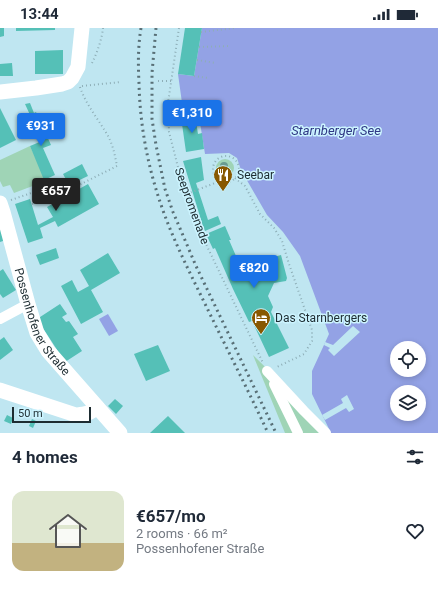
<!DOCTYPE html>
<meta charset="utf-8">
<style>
body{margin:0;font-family:Roboto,sans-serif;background:#f6f6f7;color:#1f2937;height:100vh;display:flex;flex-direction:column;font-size:15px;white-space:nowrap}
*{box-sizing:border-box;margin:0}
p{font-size:13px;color:#747a83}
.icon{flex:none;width:22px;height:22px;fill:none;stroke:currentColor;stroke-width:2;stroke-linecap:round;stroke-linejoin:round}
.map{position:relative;height:405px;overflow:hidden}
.drawer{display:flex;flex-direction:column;background:#fff;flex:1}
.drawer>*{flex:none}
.tools{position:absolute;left:390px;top:313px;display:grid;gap:8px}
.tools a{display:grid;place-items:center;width:36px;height:36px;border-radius:50%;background:#fff;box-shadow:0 2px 6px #0003;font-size:20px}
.scale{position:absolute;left:12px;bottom:10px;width:79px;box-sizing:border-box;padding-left:4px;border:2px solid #1d2c31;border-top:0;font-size:11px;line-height:14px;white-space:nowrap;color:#1d2c31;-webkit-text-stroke:3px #ccf4ff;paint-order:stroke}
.price{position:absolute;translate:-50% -34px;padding:0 9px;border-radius:4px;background:#1a73e8;color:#fff;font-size:13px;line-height:26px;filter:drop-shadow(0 1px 2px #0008)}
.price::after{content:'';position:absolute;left:50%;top:24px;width:12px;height:9px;margin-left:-6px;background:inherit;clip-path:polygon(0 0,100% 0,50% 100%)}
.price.active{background:#222;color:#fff}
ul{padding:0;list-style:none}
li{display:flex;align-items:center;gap:12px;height:100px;padding:0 12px}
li+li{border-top:1px solid #e0e1e3}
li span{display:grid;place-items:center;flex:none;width:112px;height:80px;border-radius:12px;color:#555}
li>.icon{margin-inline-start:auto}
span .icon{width:48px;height:48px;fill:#fffc;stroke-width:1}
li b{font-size:17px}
h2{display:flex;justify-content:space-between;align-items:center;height:48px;padding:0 12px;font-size:17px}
.status{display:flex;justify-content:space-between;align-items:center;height:28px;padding:0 20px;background:#fff;direction:ltr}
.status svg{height:11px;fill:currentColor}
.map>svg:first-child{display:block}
.green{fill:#9fd4b6}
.water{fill:#93a2e5;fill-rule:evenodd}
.pier{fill:#bfe6f1}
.building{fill:#55c0b7}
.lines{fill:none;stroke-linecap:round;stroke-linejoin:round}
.path{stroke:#8eaeb7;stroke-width:2;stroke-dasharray:1 3;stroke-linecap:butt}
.street{stroke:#fff;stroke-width:10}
.secondary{stroke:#fff;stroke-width:15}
.rail{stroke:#586f76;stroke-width:3;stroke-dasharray:2 4;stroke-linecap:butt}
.tree{fill:#699b90}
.labels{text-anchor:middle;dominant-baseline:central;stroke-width:3;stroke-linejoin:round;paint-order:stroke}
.poi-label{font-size:12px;fill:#1d2c31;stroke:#ccf4ff;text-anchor:start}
.street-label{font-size:12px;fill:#1d2c31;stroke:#ccf4ff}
.water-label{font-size:13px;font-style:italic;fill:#2f3785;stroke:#ccf4ff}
</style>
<div class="status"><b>13:44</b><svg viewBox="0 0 49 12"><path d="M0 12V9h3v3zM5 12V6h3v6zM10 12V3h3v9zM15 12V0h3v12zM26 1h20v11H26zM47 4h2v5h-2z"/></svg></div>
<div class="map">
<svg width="438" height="405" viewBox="0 0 438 405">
<rect width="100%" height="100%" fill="#bfe6f1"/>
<g class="green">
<path d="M30,118L46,153L14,165L10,157L3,159L0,153V132Z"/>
<circle cx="225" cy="140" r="9"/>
<path d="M253,327L321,394L329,405H285Z"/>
</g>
<g class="water">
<path d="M202,0H438V405H331L312,366V343L329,306L300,228L283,204L267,187L241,142L237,130L229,125L205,126L198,82H183L178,46L194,48ZM397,320H419V342H397ZM397,364H419V386H397Z"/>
<path d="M108,286L118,303L109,308L99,291Z"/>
</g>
<g class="pier">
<path d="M353,298L360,304L334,328L328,322L330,320L324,317L325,314L333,317Z"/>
<path d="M347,367L354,381L349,384L346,380L325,392L322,387L343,375L341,371Z"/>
</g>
<g class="building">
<path d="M0,0H4V8L0,9Z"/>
<path d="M16,0H55V2L16,3Z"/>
<path d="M185,0H202L194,48L178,46Z"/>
<path d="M63,22V46H35V23Z"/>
<path d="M12,35L13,48H0V36Z"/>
<path d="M30,75L34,85L36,84L51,117L43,120L55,147L44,152L30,118L42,113L25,76Z"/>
<path d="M0,80L16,112L0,120Z"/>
<path d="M198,86L199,94H196L198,106L202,105L204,121L186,124L181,89Z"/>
<path d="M201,129L204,152L196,155L208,192L218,188L221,196L205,203L202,195L183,133Z"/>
<path d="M82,136L88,148L69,157L63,146Z"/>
<path d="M88,156L99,176L58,199L55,193L40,200L43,210L28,215L15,176L30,171L38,197L53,189L47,179Z"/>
<path d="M0,197L6,212L0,214Z"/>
<path d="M225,198L231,212H229L247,253L249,245L248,236L281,227L287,250L286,253L274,255L268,268L273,279L271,284L289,320L269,329L252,293L249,294L233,261L215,220L213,221L206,206Z"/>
<path d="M56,220L59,230L40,237L36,227Z"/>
<path d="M108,225L120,245L91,262L103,284L81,296L61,258L72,252L78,264L89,258L80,242Z"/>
<path d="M3,241L16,262L3,270L0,266V243Z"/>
<path d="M60,276L67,286L62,289L66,294L69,293L78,306L73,309L82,323L65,334L37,291Z"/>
<path d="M4,309L13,322L0,332V312Z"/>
<path d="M158,317L170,343L146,353L134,326Z"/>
<path d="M115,371L123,378L116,386L108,378Z"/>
<path d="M7,387L13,390L11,396L4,393Z"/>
<path d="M168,388L185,405H150Z"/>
<path d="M32,391L36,393L33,400L29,398Z"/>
</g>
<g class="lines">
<g class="path">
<path d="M179,0L168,75L169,104L180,147L205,214L263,335"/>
<path d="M201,4L235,0"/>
<path d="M199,19L231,18"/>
<path d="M197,32L216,35"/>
<path d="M92,35C97,25 102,11 103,0"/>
<path d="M194,48L208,50"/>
<path d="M158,53H171"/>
<path d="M82,58L121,54"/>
<circle cx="226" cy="141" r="13"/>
<path d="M235,150L245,158L260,186L274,200L282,213L289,236L312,302V313L304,326L277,339"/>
<path d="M187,166L220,153"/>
<path d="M11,172L37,163L71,161L117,138C115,128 113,117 108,108C99,92 86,77 80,59"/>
<path d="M32,176L39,173L37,163"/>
</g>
<g class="street">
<path d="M0,291L28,276"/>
<path d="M267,343L304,383L326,405"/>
<path d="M274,356L298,405"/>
</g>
<g class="secondary">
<path d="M0,64L36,60L62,56L68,54L72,50L78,39L82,0"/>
<path id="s1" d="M0,175L3,184L28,276L37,305L48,323L120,405"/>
<path d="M0,362L76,387C86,386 89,386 97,379"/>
</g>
<g class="rail">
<path d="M141,0C138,18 138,36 139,55C140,101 149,145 165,188C177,220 193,251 208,282C228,323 249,364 268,405"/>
<path d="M156,0L152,45V91L156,117L165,161L173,184L196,238L276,405"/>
</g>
</g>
<circle class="tree" cx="224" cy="138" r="4"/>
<defs>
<symbol id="restaurant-pin" viewBox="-11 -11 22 30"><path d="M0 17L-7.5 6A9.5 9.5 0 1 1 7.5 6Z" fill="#885800" stroke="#ccf4ff"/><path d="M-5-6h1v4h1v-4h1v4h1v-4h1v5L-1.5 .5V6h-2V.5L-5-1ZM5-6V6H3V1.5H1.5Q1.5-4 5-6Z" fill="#fff"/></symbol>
<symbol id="hotel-pin" viewBox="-11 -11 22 30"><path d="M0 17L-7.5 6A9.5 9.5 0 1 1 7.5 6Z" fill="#885800" stroke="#ccf4ff"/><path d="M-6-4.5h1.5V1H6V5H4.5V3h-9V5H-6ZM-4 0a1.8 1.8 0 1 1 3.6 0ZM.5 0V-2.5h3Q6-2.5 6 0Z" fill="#fff"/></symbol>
</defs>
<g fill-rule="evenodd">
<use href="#restaurant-pin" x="212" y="136" width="22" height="30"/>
<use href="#hotel-pin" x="250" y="279" width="22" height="30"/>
</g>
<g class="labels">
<g class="poi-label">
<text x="237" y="147">Seebar</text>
<text x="275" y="290">Das Starnbergers</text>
</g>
<g class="street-label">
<text transform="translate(192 178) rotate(70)">Seepromenade</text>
<text stroke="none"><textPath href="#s1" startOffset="127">Possenhofener Straße</textPath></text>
</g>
<g class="water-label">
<text x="336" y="102">Starnberger See</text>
</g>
</g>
</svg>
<div class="tools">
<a><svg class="icon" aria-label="locate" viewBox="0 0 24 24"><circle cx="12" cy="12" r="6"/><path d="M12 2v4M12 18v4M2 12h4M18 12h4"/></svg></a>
<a><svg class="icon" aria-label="layers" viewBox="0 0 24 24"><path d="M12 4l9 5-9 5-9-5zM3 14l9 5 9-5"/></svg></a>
</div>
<div class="scale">50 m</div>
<b class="price" style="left:192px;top:106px">€1,310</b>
<b class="price" style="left:41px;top:119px">€931</b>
<b class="price active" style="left:56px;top:184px">€657</b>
<b class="price" style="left:254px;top:261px">€820</b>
</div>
<section class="drawer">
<h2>4 homes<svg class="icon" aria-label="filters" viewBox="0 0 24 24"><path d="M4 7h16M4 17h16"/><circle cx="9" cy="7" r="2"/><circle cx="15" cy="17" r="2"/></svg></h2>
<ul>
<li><span style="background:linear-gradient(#dfe7d0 65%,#c2b280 0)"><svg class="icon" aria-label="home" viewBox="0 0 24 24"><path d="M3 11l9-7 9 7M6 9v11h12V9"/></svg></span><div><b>€657/mo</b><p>2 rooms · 66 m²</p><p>Possenhofener Straße</p></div><svg class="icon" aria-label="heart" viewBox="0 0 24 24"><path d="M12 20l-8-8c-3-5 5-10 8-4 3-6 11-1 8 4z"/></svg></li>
</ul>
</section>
